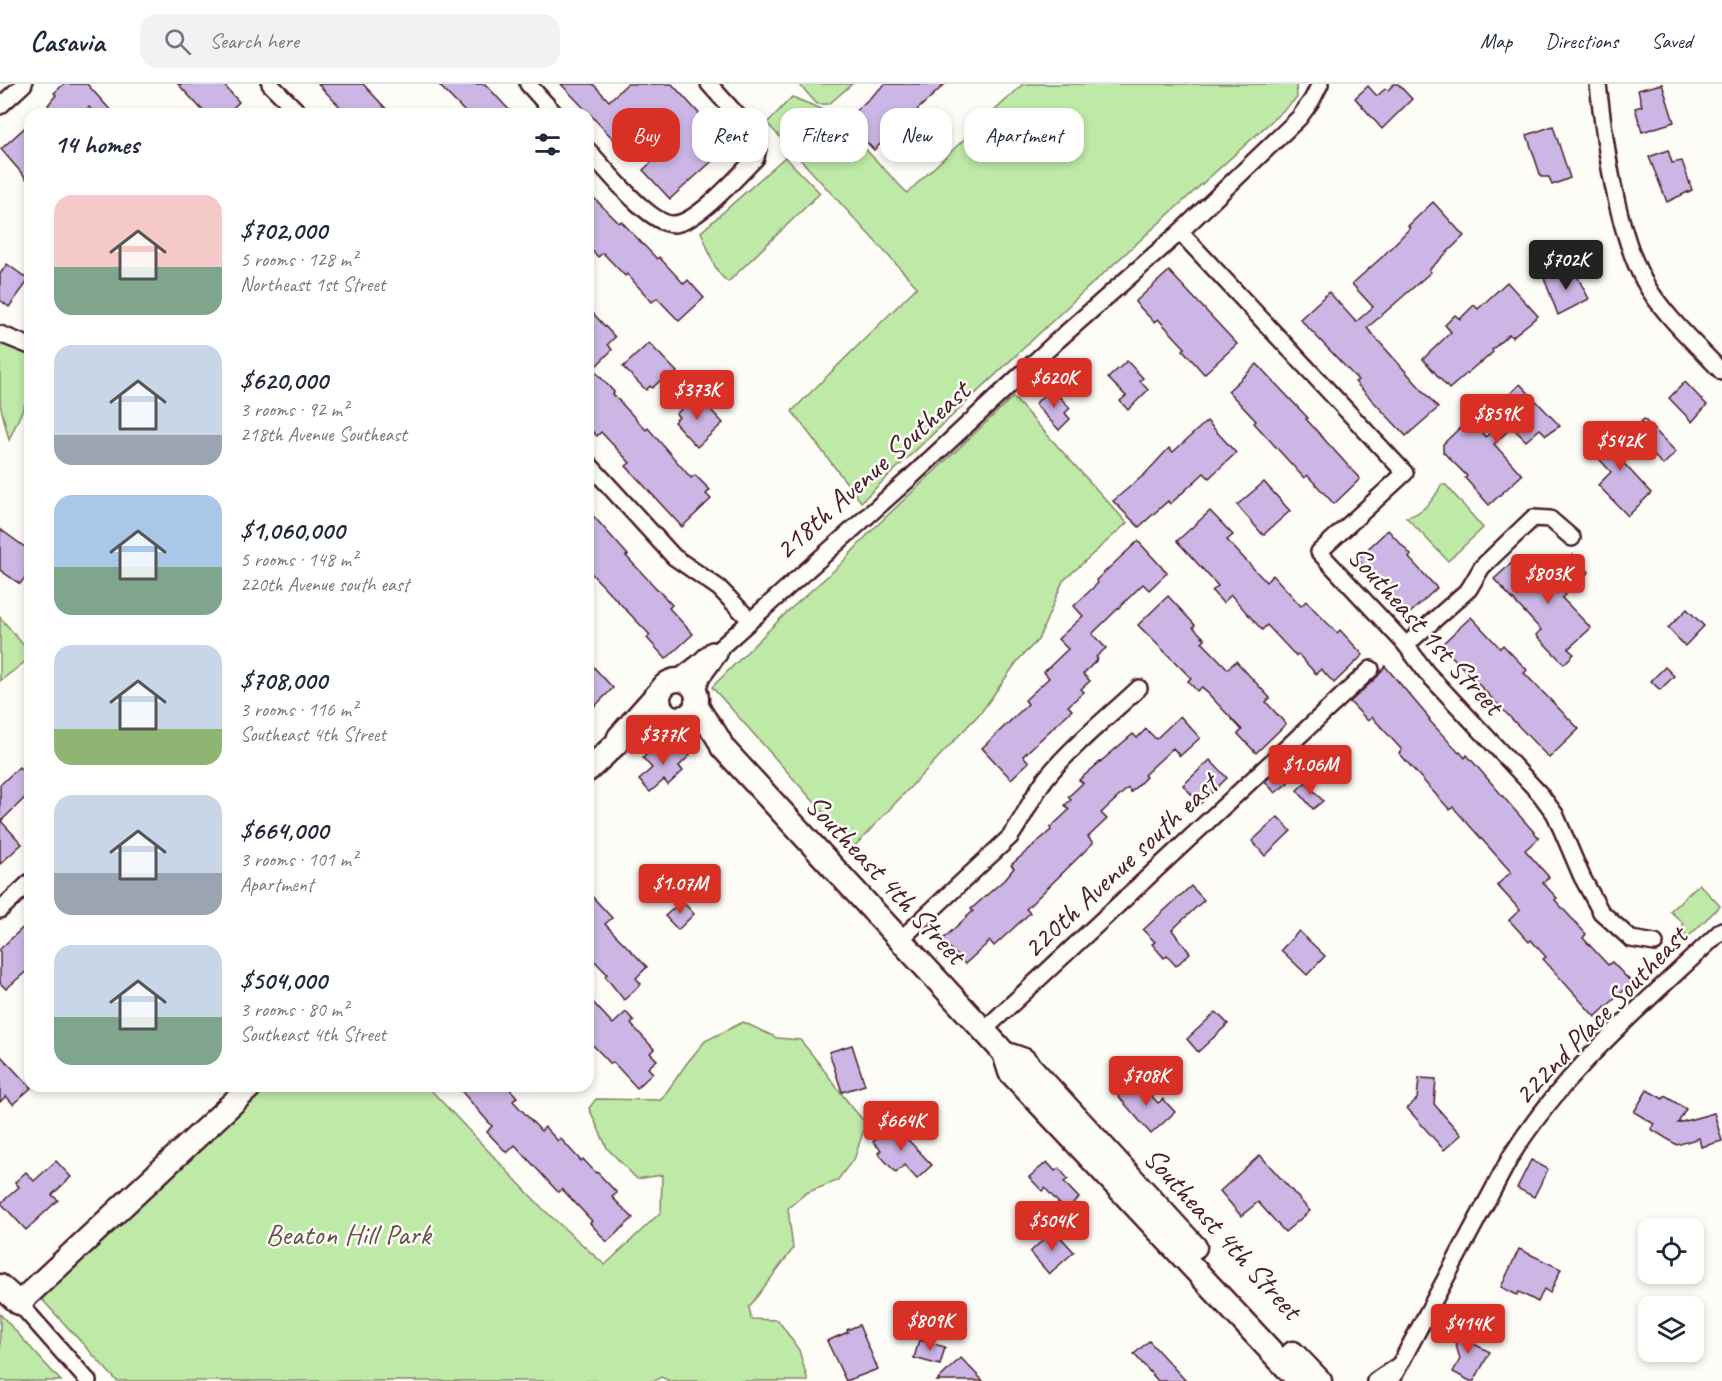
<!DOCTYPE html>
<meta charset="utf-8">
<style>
body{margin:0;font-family:Caveat,sans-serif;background:#f2f2f3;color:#1f2937;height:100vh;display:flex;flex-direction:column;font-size:22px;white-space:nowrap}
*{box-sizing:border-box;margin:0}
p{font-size:20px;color:#747a83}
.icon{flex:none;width:33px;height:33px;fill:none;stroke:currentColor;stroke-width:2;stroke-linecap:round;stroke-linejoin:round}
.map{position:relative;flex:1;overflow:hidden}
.panel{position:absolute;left:24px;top:24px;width:570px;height:984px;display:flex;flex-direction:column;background:#fff;border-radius:18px;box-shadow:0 3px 9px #0003}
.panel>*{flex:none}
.top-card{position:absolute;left:612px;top:24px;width:570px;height:54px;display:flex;gap:12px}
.tools{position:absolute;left:1638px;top:1134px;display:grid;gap:12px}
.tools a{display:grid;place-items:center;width:66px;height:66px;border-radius:12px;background:#fff;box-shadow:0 3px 9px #0003;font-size:30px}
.price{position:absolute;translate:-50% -51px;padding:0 14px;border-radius:6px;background:#d93025;color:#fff;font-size:20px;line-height:39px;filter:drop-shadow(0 2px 3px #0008)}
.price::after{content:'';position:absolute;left:50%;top:36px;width:18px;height:14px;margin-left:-9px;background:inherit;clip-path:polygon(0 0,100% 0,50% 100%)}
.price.on{background:#222;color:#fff}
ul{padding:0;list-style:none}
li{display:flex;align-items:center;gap:18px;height:150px;padding:0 30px}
li span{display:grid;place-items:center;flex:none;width:168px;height:120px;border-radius:18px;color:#555}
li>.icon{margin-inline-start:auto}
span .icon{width:72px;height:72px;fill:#fffc;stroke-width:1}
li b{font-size:26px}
h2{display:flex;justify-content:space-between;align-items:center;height:72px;padding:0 30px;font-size:26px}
.chip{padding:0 21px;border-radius:18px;background:#fff;box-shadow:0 3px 9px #0003;font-size:21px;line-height:54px}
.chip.on{background:#d93025;color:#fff}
header{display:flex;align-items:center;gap:36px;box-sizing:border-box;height:84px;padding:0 30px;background:#fff;border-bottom:2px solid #e0e1e3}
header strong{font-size:28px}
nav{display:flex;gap:33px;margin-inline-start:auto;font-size:21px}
.search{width:420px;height:54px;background:#f2f2f3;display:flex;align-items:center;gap:15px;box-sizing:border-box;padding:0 21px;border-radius:18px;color:#747a83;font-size:22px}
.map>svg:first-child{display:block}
.green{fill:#bee9a6;stroke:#848468;stroke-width:1.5}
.building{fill:#cbb6e5;stroke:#4a1f2b;stroke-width:1.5}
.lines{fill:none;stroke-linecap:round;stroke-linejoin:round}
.street-casing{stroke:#4a1f2b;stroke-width:20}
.secondary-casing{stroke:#4a1f2b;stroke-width:27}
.street{stroke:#fdfcf7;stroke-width:15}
.secondary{stroke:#fdfcf7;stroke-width:22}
.labels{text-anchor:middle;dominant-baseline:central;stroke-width:5;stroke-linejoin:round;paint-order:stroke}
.street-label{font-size:30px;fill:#4a1f2b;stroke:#fdfcf7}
.park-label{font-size:30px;fill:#67524a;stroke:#fdfcf7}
</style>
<header>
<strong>Casavia</strong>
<div class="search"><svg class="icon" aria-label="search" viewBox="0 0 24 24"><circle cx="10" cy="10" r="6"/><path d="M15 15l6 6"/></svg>Search here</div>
<nav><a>Map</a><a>Directions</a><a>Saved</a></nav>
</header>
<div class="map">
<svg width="1722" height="1297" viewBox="0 0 1722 1297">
<rect width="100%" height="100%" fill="#fdfcf7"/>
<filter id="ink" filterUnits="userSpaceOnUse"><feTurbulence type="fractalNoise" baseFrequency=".0167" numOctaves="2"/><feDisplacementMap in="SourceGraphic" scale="12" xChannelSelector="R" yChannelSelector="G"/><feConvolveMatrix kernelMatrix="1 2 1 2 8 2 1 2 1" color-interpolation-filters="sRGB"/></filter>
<g filter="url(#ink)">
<g class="green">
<path d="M802,0H852L829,20H817L800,1Z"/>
<path d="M1023,0H1296L1297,14L1083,208L861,418L792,327L917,203L767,39L792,13L831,29L907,109Z"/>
<path d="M785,73L820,109L728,198C711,185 710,166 701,148Z"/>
<path d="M0,259L30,271V309L9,356L0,320Z"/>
<path d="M1013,313L1127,439L1063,497L1038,556L1019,575L982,627L854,763L712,603L787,528L840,481L871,447Z"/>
<path d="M1441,401H1446L1483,444L1448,477L1406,433C1421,431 1435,415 1441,401Z"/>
<path d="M0,533L30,569V574L0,597Z"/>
<path d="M1699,800L1720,822L1686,855L1682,838L1670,827Z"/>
<path d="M743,938L777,954L800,956C824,983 841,1013 866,1039L855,1073L837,1097L806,1109L788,1124L793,1165L749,1223L751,1235L778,1236L799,1266L808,1297H670L661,1293L655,1297H117L38,1211L260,1002H427L545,1127L605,1181L661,1128L662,1091L637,1095L607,1064L589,1024L596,1015L661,1016L687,979L705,957Z"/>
<path d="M0,1230L61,1297H0Z"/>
</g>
<g class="building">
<path d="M64,0H87L114,30H95L89,23L81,30H56L48,21L56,11L54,9Z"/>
<path d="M178,0H223L239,18L233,24L239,30H206Z"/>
<path d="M318,0H363L391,30H347Z"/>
<path d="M438,0H485L513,30H467Z"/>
<path d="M561,0H593L609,17L627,0H672L729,62L670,115L643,86L677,55L659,36L651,28L617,59Z"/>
<path d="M885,0H945L874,66L846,36Z"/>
<path d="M1394,0H1398L1412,15L1382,45L1355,14L1368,2L1377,12L1385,5L1388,6Z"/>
<path d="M1662,0L1674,38L1642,48L1635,24L1642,22L1638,6Z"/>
<path d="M30,39V99L1,65Z"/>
<path d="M1553,42L1570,94L1552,101L1549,93H1541L1527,51Z"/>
<path d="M1668,66L1672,79L1682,77L1692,106L1667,118L1649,73Z"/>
<path d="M588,108L619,139L621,137L657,175L659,173L684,200L688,196L704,214L679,237L657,214L652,218L627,190L625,192L603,169L598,173L588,162Z"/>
<path d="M1433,118L1464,152L1429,186L1431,188L1367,244L1438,324L1406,352L1355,298L1358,296L1300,235L1329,208L1356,238L1373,223L1352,200L1382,173L1410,144L1408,142Z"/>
<path d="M7,180L29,196L9,223L0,216V190Z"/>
<path d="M1573,184L1589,215L1558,231L1544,194Z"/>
<path d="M1169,187L1237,260L1204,290L1183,266L1185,264L1158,235L1154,238L1135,218Z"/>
<path d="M1507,198L1538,232L1512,253L1509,250L1492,266L1493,268L1481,279L1480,278L1449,305L1423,275L1451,248L1445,241L1455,231L1460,235L1474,221L1478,225Z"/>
<path d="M588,224L615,253L608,260L612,266L593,285L614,308L613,310L646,346L648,344L691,394L695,391L710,406L706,410L711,415L682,443L626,382L630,379L601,348L597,352L588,343Z"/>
<path d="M649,259L677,288L669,296L667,294L663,298L661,296L652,304L650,302L646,306L623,283Z"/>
<path d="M1127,277L1143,294L1140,297L1148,306L1128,326L1120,317L1126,312L1108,294Z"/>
<path d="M1257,280L1308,334L1306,335L1360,395L1334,420L1307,391L1304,394L1254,339L1256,337L1228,307Z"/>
<path d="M1685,298L1707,321L1692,338L1669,314Z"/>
<path d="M1520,300L1560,342L1546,351L1540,345L1526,357L1512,343L1494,360L1522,391L1489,421L1465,394L1467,392L1443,368V360L1469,335L1486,353L1503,334L1499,330L1504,324L1503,320L1510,314L1508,312Z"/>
<path d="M1051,304L1070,324L1065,329L1070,335L1059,346L1035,320Z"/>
<path d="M697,311L723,339L697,363L674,338L679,333L676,330Z"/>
<path d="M1644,335L1676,368L1663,381L1631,348Z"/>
<path d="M1207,337L1236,369L1209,394L1204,389L1170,420L1168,417L1139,443L1113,417L1145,390L1169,364L1173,368Z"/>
<path d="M1620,340L1635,356L1617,372L1651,409L1628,432L1598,401L1611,388L1592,367Z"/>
<path d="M1264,398L1290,427L1263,451L1237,421Z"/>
<path d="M588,426L628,471L626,472L672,521L669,524L693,550L666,575L647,554L650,551L588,486Z"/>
<path d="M1210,427L1233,451L1227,456L1266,498L1273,491L1301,522L1306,517L1337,549L1340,546L1363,571L1334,599L1321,585L1316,590L1298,570L1296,572L1267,541L1262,546L1231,511L1223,519L1212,507L1218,502L1177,457Z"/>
<path d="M0,445L30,467V487L20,500L0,486Z"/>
<path d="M1388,446L1411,471L1409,474L1437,504L1409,530L1369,485L1368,486L1357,475Z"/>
<path d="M1138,457L1167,489L1149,506L1143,500L1092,550L1106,564L1096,573L1098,575L1083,590L1090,597L1081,605L1084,608L1068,622L1072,626L1023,672L1029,678L1011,695L982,664L1028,620L1025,616L1049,594L1044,588L1068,565L1058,555L1083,532L1074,522L1098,499L1096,496Z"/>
<path d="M1573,471L1589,488L1562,514L1591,544L1568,565L1574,570L1564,580L1536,551L1541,546L1494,495L1516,475L1533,494L1537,491L1550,505L1568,487L1562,481Z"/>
<path d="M1168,512L1195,541L1193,543L1205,555L1202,558L1228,585L1236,577L1270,614L1266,618L1286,640L1256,669L1238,650L1242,646L1202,603L1197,607L1188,597L1191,594L1138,541Z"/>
<path d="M1687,525L1704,542L1685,562L1668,544Z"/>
<path d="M1471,533L1500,564L1503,561L1527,586L1524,589L1579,645L1549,674L1441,561Z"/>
<path d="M588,577L613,604L595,622L588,614Z"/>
<path d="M1385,582L1430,635L1429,636L1459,669L1460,668L1465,674L1467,671L1539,754L1525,766L1549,793L1543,799L1557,814L1555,816L1586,850L1583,854L1608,881L1612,878L1632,899L1595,933L1543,875L1546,873L1531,856L1529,858L1509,836L1520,826L1497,801L1511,788L1453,723L1450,726L1430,704L1399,669L1402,666L1372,633L1368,637L1350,618L1378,592Z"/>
<path d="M1665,583L1674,592L1660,606L1651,597Z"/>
<path d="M1180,632L1200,654L1180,672L1173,664L1144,691L1146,693L1131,708L1128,704L1101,729L1107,735L1088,753L1093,759L1026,825L1030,829L994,862L990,857L965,880L942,856L973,827L971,825L1005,795L1014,784L1011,781L1051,746L1050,744L1069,726L1065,721L1071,716L1068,713L1083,699L1079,696L1133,650L1137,654L1146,645L1156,655Z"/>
<path d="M658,659L668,669L679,659L690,671L679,682L683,687L668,701L664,696L650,708L639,696L652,684L643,674Z"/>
<path d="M1210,676L1227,694L1200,720L1183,701Z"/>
<path d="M19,683L30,694V709L1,737L22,760L0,780V701Z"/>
<path d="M1278,687L1288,699L1275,709L1265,697Z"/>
<path d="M1306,698L1323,717L1313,725L1297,706Z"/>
<path d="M1278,733L1291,747L1265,772L1252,757Z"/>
<path d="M664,789L675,800L662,812L652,800Z"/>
<path d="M1191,802L1204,816L1172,846L1190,869L1176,882L1167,872L1164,874L1152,860L1155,858L1143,846Z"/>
<path d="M588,808L612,834L605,840L647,883L636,894L641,900L624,916L605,892L607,890L588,870Z"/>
<path d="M682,817L694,830L678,846L665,832Z"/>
<path d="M30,837V884L6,905L0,899V865Z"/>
<path d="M1299,847L1325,872L1307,891L1281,866Z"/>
<path d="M588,913L613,940L626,928L634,937L631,940L654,965L650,969L657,976L648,984L653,989L637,1004L613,978L611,980L588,956Z"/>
<path d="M1216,928L1228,940L1198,968L1187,955Z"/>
<path d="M852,961L865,1001L842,1008L829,968Z"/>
<path d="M0,971L31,1004L13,1020L6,1012L0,1018Z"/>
<path d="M1419,994L1436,995L1434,1020L1461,1051L1444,1066L1407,1024L1417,1015Z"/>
<path d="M1136,995L1158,1019L1163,1015L1175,1028L1151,1050L1118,1012Z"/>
<path d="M457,1002H507L517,1013L513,1017L541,1047L545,1043L558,1057L560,1054L581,1077L583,1075L596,1089L597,1088L617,1109L612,1113L633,1134L607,1158L590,1139L592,1137L562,1105L558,1108L515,1061L507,1069L487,1048L492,1042Z"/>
<path d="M1647,1006L1663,1015L1665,1012L1686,1025L1678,1039L1714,1029L1722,1057L1701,1063L1699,1054L1677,1061L1651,1045L1654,1040L1634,1028Z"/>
<path d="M892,1039L932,1081L917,1095L904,1081L896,1089L878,1069L881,1066L873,1058Z"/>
<path d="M1260,1071L1310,1127L1285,1148L1258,1118L1241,1132L1220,1107Z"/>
<path d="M1531,1076L1548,1085L1534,1113L1517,1104Z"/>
<path d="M56,1077L71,1093L52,1111L58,1116L26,1146L1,1119L19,1103L15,1098L26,1088L34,1097Z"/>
<path d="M1047,1078L1055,1087L1059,1084L1068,1095L1064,1098L1079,1114L1065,1126L1045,1104L1042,1107L1029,1093Z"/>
<path d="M1054,1146L1074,1168L1049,1190L1030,1168Z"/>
<path d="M1519,1165L1561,1185L1550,1209L1544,1205L1538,1218L1519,1208L1517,1211L1501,1203Z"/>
<path d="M859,1241L878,1285L846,1297L827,1257L848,1248L847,1246Z"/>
<path d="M1467,1242L1472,1259L1490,1268L1474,1297H1470L1453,1288L1460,1275L1452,1247Z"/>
<path d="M919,1256L945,1263L940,1281L914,1274Z"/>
<path d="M1149,1257L1186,1297H1158L1134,1270Z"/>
<path d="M961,1274L983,1297H937L952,1282Z"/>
</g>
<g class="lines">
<defs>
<g id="street">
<path d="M270,0L300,30"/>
<path d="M528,0L555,30"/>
<path d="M1598,0C1605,60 1616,144 1644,197C1663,231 1696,260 1722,288"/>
<path d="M0,22L24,0"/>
<path d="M588,66C604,83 650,142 674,140C697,139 739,91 756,74L758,63L755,51L709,0"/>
<path d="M1180,148L1405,389L1319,468L1406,561L1426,588L1540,710L1555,730L1582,793L1601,828L1631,855L1655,859"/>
<path d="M0,250L30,262"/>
<path d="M588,379L674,473L719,504L750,536"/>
<path d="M1406,561L1469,505L1482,483L1533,434L1550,435L1572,454"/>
<path d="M676,596L697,580L712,566"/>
<path d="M696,609L702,593L719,570L720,564L910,394L1058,256L1180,148L1299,34L1312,16L1320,0"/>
<path d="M0,826L30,798"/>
<path d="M901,855L1010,753C1024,734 1032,712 1046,694C1073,661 1108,633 1139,604"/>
<path d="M984,946L1371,585"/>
<path d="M19,1219L88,1297"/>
<path d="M1375,1297L1399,1281"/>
<path d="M1391,1297L1511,1072C1566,984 1648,917 1722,846"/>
</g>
<g id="secondary">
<circle cx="678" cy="615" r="19"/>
<path d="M696,619C703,638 718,648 722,663L998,962L1004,969L1010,988L1299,1297"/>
<path d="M588,686L617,659L619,653L661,606"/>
<path d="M1004,969L1024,976L1195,1163"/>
<path d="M0,1202L19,1219L251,1002"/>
<path d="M1293,1269L1320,1297"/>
</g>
</defs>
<use href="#street" class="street-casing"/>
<use href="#secondary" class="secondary-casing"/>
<use href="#street" class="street"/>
<use href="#secondary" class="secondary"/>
</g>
</g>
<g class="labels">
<g class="street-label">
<text transform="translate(872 386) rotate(-42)">218th Avenue Southeast</text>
<text transform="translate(1426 546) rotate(48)">Southeast 1st Street</text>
<text transform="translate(1120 782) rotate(-43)">220th Avenue south east</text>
<text transform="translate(886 795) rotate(47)">Southeast 4th Street</text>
<text transform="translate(1600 931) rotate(-46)">222nd Place Southeast</text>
<text transform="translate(1223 1149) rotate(48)">Southeast 4th Street</text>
</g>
<g class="park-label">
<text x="348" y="1150">Beaton Hill Park</text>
</g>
</g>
</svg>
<div class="tools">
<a><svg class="icon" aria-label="locate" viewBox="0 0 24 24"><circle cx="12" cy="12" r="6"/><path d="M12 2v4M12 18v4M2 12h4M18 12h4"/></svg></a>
<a><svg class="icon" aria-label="layers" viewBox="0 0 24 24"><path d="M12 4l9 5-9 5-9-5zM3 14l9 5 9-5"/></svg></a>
</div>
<b class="price on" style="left:1566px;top:207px">$702K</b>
<b class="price" style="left:1054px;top:325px">$620K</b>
<b class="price" style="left:697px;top:337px">$373K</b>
<b class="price" style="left:1497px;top:361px">$859K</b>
<b class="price" style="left:1620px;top:388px">$542K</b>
<b class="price" style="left:1548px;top:521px">$803K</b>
<b class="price" style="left:663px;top:682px">$377K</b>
<b class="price" style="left:1310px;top:712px">$1.06M</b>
<b class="price" style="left:680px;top:831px">$1.07M</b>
<b class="price" style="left:1146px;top:1023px">$708K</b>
<b class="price" style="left:901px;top:1068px">$664K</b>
<b class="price" style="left:1052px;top:1168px">$504K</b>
<b class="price" style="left:930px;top:1268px">$809K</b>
<b class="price" style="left:1468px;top:1271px">$414K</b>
<div class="top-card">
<a class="chip on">Buy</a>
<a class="chip">Rent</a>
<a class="chip">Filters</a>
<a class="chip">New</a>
<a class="chip">Apartment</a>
</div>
<section class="panel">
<h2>14 homes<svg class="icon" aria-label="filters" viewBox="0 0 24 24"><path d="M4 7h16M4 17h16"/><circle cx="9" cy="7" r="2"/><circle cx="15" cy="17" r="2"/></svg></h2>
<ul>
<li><span style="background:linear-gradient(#f6c9c9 60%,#7fa58c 0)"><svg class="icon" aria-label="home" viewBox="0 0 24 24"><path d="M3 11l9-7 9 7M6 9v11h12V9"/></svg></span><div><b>$702,000</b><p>5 rooms · 128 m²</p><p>Northeast 1st Street</p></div></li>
<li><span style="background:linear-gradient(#c9d6e8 75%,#9aa5b1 0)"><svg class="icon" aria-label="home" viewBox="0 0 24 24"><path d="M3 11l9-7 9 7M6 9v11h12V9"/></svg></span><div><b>$620,000</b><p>3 rooms · 92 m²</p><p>218th Avenue Southeast</p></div></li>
<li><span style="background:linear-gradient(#a9c7e8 60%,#7fa58c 0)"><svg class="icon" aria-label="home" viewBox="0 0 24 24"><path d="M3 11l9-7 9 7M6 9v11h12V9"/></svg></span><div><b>$1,060,000</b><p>5 rooms · 148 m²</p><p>220th Avenue south east</p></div></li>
<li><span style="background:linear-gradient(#c9d6e8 70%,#8fb573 0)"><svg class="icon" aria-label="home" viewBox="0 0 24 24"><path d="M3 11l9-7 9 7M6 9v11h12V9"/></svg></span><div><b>$708,000</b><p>3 rooms · 116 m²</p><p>Southeast 4th Street</p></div></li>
<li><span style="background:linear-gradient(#c9d6e8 65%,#9aa5b1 0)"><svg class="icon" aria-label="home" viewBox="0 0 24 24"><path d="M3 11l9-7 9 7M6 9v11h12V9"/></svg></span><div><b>$664,000</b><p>3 rooms · 101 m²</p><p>Apartment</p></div></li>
<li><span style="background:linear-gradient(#c9d6e8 60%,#7fa58c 0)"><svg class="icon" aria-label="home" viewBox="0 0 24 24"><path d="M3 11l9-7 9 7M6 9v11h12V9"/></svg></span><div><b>$504,000</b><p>3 rooms · 80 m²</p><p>Southeast 4th Street</p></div></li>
</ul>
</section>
</div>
